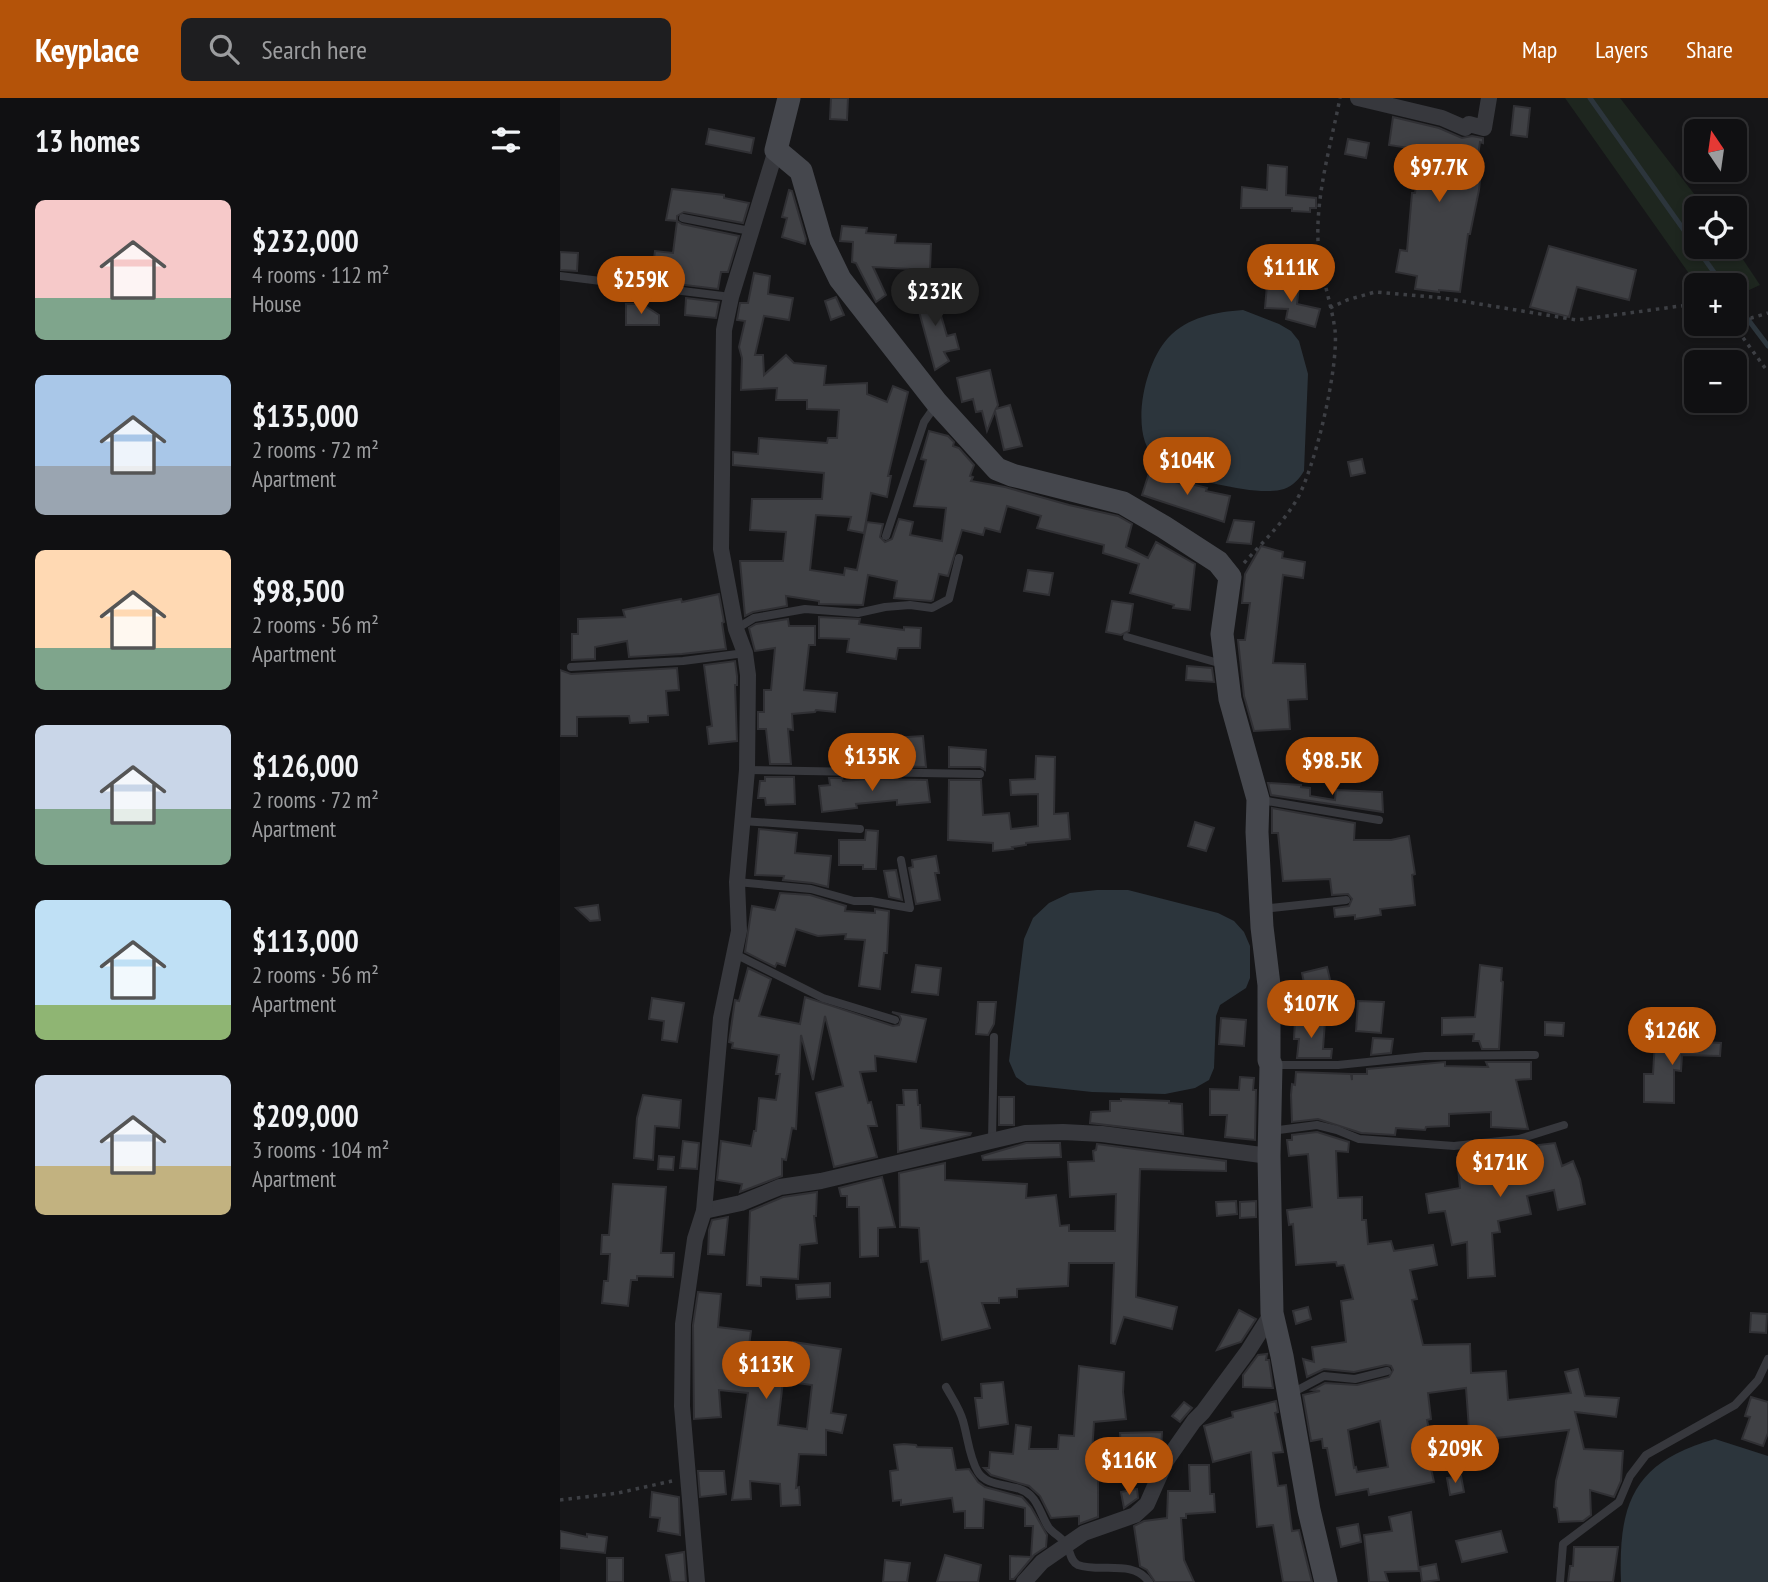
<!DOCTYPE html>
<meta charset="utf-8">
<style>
body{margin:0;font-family:"PT Sans Narrow",sans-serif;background:#1e1e20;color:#f1f3f6;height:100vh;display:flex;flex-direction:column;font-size:26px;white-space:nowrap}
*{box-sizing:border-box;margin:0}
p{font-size:23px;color:#9c9d9f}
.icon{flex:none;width:38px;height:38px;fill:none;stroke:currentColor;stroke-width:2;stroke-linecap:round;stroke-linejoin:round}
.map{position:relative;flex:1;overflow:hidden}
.drawer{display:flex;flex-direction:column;background:#101012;width:560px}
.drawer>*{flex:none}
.needle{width:46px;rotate:347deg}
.tools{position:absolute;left:1124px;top:21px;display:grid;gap:14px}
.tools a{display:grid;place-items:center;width:63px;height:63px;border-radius:10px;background:#101012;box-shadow:0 4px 10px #0003,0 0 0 2px #303032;font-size:35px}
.price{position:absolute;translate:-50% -60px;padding:0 16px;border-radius:24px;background:#b45309;color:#fff;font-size:23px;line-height:46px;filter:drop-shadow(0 2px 4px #0008)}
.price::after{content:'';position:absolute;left:50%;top:42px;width:21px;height:16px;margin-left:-10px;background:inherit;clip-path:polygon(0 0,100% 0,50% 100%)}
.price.on{background:#222;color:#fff}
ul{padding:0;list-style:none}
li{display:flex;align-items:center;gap:21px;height:175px;padding:0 35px}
li span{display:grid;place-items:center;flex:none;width:196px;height:140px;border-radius:10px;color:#555}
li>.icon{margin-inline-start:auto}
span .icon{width:84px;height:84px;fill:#fffc;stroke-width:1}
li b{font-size:30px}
h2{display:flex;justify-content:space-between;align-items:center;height:84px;padding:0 35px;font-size:30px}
header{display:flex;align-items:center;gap:42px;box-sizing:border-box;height:98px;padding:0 35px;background:#b45309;color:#fff}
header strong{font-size:33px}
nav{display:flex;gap:38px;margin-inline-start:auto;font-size:24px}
.search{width:490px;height:63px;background:#1e1e20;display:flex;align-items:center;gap:18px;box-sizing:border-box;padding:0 24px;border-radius:10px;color:#9c9d9f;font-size:26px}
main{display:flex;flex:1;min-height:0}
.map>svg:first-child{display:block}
.green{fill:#1e261f}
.water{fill:#2c353c}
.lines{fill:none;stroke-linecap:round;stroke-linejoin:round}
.stream{stroke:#2c353c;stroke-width:5}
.building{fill:#404145;stroke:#303034;stroke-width:2;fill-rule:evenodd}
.path{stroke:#3d3f44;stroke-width:3.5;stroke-dasharray:3.5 5;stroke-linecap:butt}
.lane{stroke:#37383d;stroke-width:8}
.street{stroke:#37383d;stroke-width:16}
.secondary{stroke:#45474d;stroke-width:23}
</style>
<header>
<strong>Keyplace</strong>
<div class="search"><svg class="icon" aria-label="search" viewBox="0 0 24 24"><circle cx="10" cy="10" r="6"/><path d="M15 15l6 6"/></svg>Search here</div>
<nav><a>Map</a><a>Layers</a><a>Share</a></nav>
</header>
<main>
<section class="drawer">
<h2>13 homes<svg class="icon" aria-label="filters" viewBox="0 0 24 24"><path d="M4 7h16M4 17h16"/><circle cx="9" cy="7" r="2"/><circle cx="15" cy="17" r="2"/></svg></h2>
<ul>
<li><span style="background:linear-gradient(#f6c9c9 70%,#7fa58c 0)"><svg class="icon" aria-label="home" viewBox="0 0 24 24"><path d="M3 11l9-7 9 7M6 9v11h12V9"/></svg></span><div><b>$232,000</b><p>4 rooms · 112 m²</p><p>House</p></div></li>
<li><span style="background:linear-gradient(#a9c7e8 65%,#9aa5b1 0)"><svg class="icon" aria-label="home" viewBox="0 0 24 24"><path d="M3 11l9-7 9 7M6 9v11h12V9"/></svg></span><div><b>$135,000</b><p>2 rooms · 72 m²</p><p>Apartment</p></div></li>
<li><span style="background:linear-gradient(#ffd9b3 70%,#7fa58c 0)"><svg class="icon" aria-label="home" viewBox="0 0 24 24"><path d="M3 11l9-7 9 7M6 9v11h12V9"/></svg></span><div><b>$98,500</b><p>2 rooms · 56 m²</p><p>Apartment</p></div></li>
<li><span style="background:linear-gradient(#c9d6e8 60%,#7fa58c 0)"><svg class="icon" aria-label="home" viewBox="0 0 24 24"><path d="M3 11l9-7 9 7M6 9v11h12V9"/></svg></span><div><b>$126,000</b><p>2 rooms · 72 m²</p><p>Apartment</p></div></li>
<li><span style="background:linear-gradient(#bfe0f5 75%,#8fb573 0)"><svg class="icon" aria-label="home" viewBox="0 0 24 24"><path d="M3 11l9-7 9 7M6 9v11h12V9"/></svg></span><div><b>$113,000</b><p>2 rooms · 56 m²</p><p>Apartment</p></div></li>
<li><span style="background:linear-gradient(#c9d6e8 65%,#c2b280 0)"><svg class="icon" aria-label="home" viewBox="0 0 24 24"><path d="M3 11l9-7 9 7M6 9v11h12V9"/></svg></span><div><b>$209,000</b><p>3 rooms · 104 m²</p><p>Apartment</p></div></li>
</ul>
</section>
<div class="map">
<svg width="1208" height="1484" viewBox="0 0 1208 1484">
<rect width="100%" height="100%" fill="#161618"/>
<path class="green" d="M1005,0H1060L1145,110H1136V149L1174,148L1200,187L1174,199V187H1138L1135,184Z"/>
<g class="water">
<path d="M683,212L719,226L731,233L739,243L748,276L744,373C739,381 734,387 724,391C698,399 640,382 613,375C601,368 590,358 585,344C575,314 587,263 608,240C628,219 655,214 683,212Z"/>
<path d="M537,792H568L658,815L674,823L684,834L690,848V880L686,890L660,907L656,918L654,970L649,982L635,990L605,996L532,994L467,987L456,979L449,963L464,841L473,820L489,805L510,795Z"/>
<path d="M1155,1341L1208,1358V1484H1061C1058,1404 1074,1364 1155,1341Z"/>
</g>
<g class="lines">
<g class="stream">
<path d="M1030,0L1163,187"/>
<path d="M1174,203L1208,248"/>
</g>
</g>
<g class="building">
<path d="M271,0H288L287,22L270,21Z"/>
<path d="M954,8L970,10L967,39L951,37Z"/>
<path d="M833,19L879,30L902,40L912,38L923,40V45L920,44L916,72L921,73L919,92L910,136H908L900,194L879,192V194L855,191L857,178L836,174L840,152L847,153L852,95H855L862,52L829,47Z"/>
<path d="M149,31L194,40L191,55L146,46Z"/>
<path d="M788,41L809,45L806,60L785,56Z"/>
<path d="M708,67L727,69L726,97L756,100V110H750V114L732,113V110H681L682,89L707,92Z"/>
<path d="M112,91L164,97V100L189,105L183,125L124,114L117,118V123L122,126L179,138L168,174H161L158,191L91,183L95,153L113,155L117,123L106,122Z"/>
<path d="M229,92L232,93L246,141L245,146L222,139L227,120L222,119Z"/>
<path d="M282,128L307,130L306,135L336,137L335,145L371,146L370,172L313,169L326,197L316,204L296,165L292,164L293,144L280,143Z"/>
<path d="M989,148L1076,172L1069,202L1017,189L1009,219L970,209Z"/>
<path d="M0,154L18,155L17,173L0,172Z"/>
<path d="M194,175L210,178L208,196L233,200L229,222L204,218L195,257H203L204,277L226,257L234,265L266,268L264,287L307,285V296L327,304L333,288L348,294L328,378H331L327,399L311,395L304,435L288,432L291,419L256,417L250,472L284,477L285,470L297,472L307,424L323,426L320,439L325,444L332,441L339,421L353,424L350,437L382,443L386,410L354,408L366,362L361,361L369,333L388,338L394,344L393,348L399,350L414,367L410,378L413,379L411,383L445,389L509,407L558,418L572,426L566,449L588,460L596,444L635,466L630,512L613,510L614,507L570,495L579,466L543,455L544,447L477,430L481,418L447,408L440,434L425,430L423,437L402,432L388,478L379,476L373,502L371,503L334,500L337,483L308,477L303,507L259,506V503L226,498L227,508L193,514L185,518L180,463H223L226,434L190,432L192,401H262L264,375L173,367V354L198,356L199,340L267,345L268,340H277L279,312L247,311V302H216L217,290L181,292L182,260L179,249L185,223L177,222L180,205H188Z"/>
<path d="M707,187L739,188L737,206L760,211L755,229L726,221L728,211L705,210Z"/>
<path d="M373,190L387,238L395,236L399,251L384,254L389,263L375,272L354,195Z"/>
<path d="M276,199L284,217L271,222L265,203Z"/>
<path d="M126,200L159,204L156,220L125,217Z"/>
<path d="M66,206H82L99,217V227H66Z"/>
<path d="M430,272L438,307L436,311L450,307L462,348L444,352L435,313L427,333L422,313L416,314L413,301L402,304L397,280Z"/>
<path d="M802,361L805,375L791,378L788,364Z"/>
<path d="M589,375L630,389L631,386L647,390L646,393L670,398L664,424L582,397Z"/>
<path d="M674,422L694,424L691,446L667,444Z"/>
<path d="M701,448L723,454L722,460L745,464L743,480L723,477L713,565L745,566L747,601L728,602L730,631L694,633L684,598L678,542H685L690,505H682L685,476Z"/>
<path d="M468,472L493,475L489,497L464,493Z"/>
<path d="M159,496L164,524L162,525L166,551L122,556L69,559L67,543L35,549V561L12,562V536H18V521L65,519L63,512L121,501L122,504Z"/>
<path d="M552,503L573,506L569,533L561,537L546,534Z"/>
<path d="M259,519L300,521L299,526L344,532V529L361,530L360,550H338L336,561L287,554L289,541L259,540Z"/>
<path d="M228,521L229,528H255V547H249L244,592L277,595L275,614L256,612L255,614L232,616L233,632L228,631L231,666H210L206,631H198V614H204V592H211L215,550L195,553L189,530L196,526Z"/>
<path d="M175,563L177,578V587H175L177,643L149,646L147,629L152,628L144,567Z"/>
<path d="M627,568L652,570L654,584L626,582Z"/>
<path d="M117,570L119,592L106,593L108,617L88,618V624L70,625L69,618L17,619V638H0V572L11,576Z"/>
<path d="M363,638L366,669L317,668L314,641Z"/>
<path d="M389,649L426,652L425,672L420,669H389Z"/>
<path d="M476,658L495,659L494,716L508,715L510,741L466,745V747L452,749L453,751L433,753V745L388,742L389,682H421L423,717L449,715L451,731L478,728V696L451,697L450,682L475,681Z"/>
<path d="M205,679H234L235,706L206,707L205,700H198L200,683H205Z"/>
<path d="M269,680H282L283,683L308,681L367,682L370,704L337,707V702L296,706L297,710L262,714L259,688L270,687Z"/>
<path d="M708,685L741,687V689L750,690V698L775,702L776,692L822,694L823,714L711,697Z"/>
<path d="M712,710L795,725L794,742H831L849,738L855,776L852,777L855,807L820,811L821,817L795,821V817L775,819L774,810L789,808L792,801L788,796L772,797L770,781L723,783L718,735H712Z"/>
<path d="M635,724L654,730L646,753L628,748Z"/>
<path d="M199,731L237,735L235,755L271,758L268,789L252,785L223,782L224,778L195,777Z"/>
<path d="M306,732L318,733L316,771H303V767H279V742H305Z"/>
<path d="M376,758L379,775H375L380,802L356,806L349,770L353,769L352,762Z"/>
<path d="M336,772L342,802L329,799L324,773Z"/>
<path d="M220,795L250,797L286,808L285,813L315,815V811L329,813L327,855H324L320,891L299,888L305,842L285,841L286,836L258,838L236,831L225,868L217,865L215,869L185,854L192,808L215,812Z"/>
<path d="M38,807L40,822L30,823L16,810Z"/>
<path d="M356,867L381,870L378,897L352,894Z"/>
<path d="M920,867L942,870L941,883L943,884L939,951H922L919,943H913L914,936L882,937V920L915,919Z"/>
<path d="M767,869L773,894L747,900L742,875Z"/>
<path d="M188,870L211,881L199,918L240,926L245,899L333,928L339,927L341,921L339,917L332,914L366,921L356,964L315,958L316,973L300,974L308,1005L311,1004L317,1028H308L317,1059L274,1069L256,995L283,988L265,918L253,982L241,937L236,1031L232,1030L226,1062L222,1061V1078L180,1094L182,1086L157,1082L161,1043L191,1048L194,1033H196L199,1000L216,1002L220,976H216L219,957L172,950L173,945L169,944L175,902L179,903Z"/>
<path d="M92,900L124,905L117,944L102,942L104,923L89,921Z"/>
<path d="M798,903L824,904L821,935L796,933Z"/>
<path d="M418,904H436L434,926L428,937L416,936Z"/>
<path d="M661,920L686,922L684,948L659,946Z"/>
<path d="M735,922L765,923L763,951H772L771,960H737L739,941H734Z"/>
<path d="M985,924L1004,925L1003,938L985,937Z"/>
<path d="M813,940L833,941L831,955L811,957Z"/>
<path d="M1110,942L1161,945L1160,958L1122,957L1121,973L1114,972V1005L1084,1004V976H1093L1095,943Z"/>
<path d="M885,964V968L928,969L926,964H971V981L956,982L968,1031L931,1029V1014L889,1016V1028L866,1029L865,1032L836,1030L835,1037L801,1035L758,1021L732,1024L731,997L732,986L735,987L736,974L791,976L792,982V976H807V971Z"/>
<path d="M680,979L694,980L693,992H696L695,1042L665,1039L667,1017H650V991L679,992Z"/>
<path d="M343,992H357L358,1007H360L361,1030L411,1035L410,1037L338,1054L337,1007H344Z"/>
<path d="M83,997L121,1002L119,1030L95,1028L93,1062L74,1060L77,1020Z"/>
<rect x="439" y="999" width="15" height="28"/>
<path d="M561,1001L609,1003V1005L622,1006L623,1036L530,1025L531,1014L550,1013V1003H561Z"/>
<path d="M757,1034L789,1044L788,1054L776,1053L778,1100L802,1099V1122H806L808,1146L831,1143L834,1153L873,1147L877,1167L850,1172L857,1201L852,1202L863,1247L910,1246L911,1275L946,1273L948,1302L1011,1295L1005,1274L1018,1271L1025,1298L1059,1300L1056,1319L1015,1314L1024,1351L1063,1353L1061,1383L1054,1399L1030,1392L1031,1417L1023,1423L999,1424L997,1410L994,1409L996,1383L1009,1332L937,1340V1343L910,1345L906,1290L868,1295L871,1321L867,1322L874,1356L868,1357L874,1384L809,1397L808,1391L776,1397L767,1350H763L762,1341L751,1343L743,1297L760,1293L752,1292L765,1285L797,1287L829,1279L833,1272L831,1268L826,1267L794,1274L764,1271L747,1279L743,1261L754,1264L752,1249L786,1244L781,1203L793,1201L784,1167L777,1168L776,1164L736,1167L733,1126L729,1127L727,1112L752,1109L748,1056L729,1058L727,1042H732V1037ZM820,1323L828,1369L797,1374L796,1369L794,1370L788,1332Z"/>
<path d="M123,1043L139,1045L137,1071L120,1070Z"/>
<path d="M466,1045H500L501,1059L423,1062L422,1058Z"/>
<path d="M995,1045L1002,1068L1013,1063L1020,1081L1025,1106L998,1112L994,1092L967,1098L971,1116L938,1123L940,1134L932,1135L935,1178L908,1180L907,1144L892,1147L885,1113L869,1115L866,1096L900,1090L897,1059L938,1053L940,1067L982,1061L978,1047Z"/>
<path d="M537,1046L666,1063V1073L580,1071L576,1199L617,1209L612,1231L564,1219L555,1246L551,1245L554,1165H509L508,1188L457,1191V1199L439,1200V1205H422L430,1230L382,1242L368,1163L361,1164L359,1130L340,1129L339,1075L385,1065V1082L467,1086L466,1100L496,1097L500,1128L509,1127V1133H555L556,1096L510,1099L508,1064L534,1063L533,1053L536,1052Z"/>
<path d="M99,1058L114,1059L113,1072L98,1071Z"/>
<path d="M322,1079L335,1129L318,1130V1158L300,1159L299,1109H287V1098H281L279,1090Z"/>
<path d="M53,1086L106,1089L101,1155H114L113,1179L77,1178V1182H71L68,1208L42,1205L44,1183H48L50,1156H41L42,1137H49Z"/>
<path d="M257,1094L256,1118H254L257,1145L240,1147L238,1181L201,1179V1188L187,1187L190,1113L223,1099Z"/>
<path d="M676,1103L677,1116L657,1118L656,1104Z"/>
<path d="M696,1103V1119L680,1120V1104Z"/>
<path d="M168,1119L164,1157L148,1156L149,1132L152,1122Z"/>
<path d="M270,1185V1199L237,1201L236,1187Z"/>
<path d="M138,1194L161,1196L158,1229L191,1233L186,1270L213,1272L215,1262L230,1264L233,1244L281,1251L271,1315L286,1317L282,1335L266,1332V1357L239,1356L236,1390L239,1389L240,1407L221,1408L220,1386L190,1383L191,1401L172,1402L188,1295L159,1292L161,1319L134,1321L133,1227ZM223,1283L252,1287L247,1331L218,1327Z"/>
<path d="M748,1209L751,1221L736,1226L733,1213Z"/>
<path d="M679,1212L696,1221L681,1244L657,1252Z"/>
<path d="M1191,1215L1207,1216L1206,1235L1190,1234Z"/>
<path d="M707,1256L706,1262H709L713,1290L683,1289V1277L698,1257Z"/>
<path d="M519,1268L564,1274L563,1294L566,1321L534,1324L532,1355L538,1353V1419L519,1426V1418L491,1420L480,1398L469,1388L431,1377L424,1370H429L430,1354L453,1356L456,1327L471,1329L469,1351H498L499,1337L514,1338Z"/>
<path d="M443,1284L448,1326L419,1330L415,1300H422L421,1286Z"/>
<path d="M1191,1299L1208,1304V1335L1203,1348L1182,1341L1190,1319L1185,1318Z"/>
<path d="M716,1303L718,1314L715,1315L723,1354L713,1355L718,1388L726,1387L732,1433L739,1432L752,1484H723L713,1427L697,1429L691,1354L653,1364L644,1328L673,1319L672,1314Z"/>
<path d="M624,1304L632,1310L620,1324L612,1318Z"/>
<path d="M602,1334L601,1352L575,1354V1361L556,1365L554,1350L561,1349L560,1335Z"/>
<path d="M344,1346L356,1347L357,1349L392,1350L396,1372L409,1371L418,1384L425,1389L462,1399L471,1409L487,1437L486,1449L474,1457L454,1481H450V1458L471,1459L473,1428H465V1410L424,1401L423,1430H405V1413L394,1414L392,1400L341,1407V1402L333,1403L330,1373L338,1372L334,1347Z"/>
<path d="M629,1367H649L650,1396H654L655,1414L626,1416V1420H621L624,1462L634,1484H595L587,1472L580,1468L574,1428L584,1423L607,1420L608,1393H630Z"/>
<path d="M138,1373H164L166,1396L140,1399Z"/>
<path d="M901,1378L904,1394L890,1397L887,1380Z"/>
<path d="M577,1391L578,1400L564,1410L561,1394Z"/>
<path d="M92,1394L119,1399L120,1437L98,1433L100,1420L90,1419Z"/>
<path d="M851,1414L859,1473L825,1474L828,1484H809L804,1437L832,1433L829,1419Z"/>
<path d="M798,1426L801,1444L781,1449L777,1430Z"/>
<path d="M0,1433L27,1439V1436L47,1439L45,1455L0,1450Z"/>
<path d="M941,1433L947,1454L902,1464L896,1443Z"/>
<path d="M1014,1449H1058L1053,1484H1008L1010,1468H1013Z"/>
<path d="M124,1454L126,1484H111L106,1457Z"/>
<path d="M385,1457L421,1467L418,1484H377Z"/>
<rect x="47" y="1460" width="16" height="24"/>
<path d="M325,1462L350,1465L347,1484H323Z"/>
<path d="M876,1466L879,1482L862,1484L860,1469Z"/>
</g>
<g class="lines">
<g class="path">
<path d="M770,210L787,202L815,194L883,200L1017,222L1128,207L1136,209"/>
<path d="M1174,215L1191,220L1208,215"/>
<path d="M1173,226L1208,274"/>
<path d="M684,465C702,445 722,426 736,403C755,371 779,269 775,232C771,202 759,173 758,143C756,96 771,46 780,0"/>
<path d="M0,1402L58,1395L112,1383"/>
</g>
<g class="lane">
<path d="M123,120L190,133"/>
<path d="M0,178L171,199"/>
<path d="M326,438L364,324L371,314L378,312"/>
<path d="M176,531L194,520L245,511L298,515L325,509L350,507L372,510L389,501L399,460"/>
<path d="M567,539L662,566"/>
<path d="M11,569L123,563L185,555"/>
<path d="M187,672L420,676"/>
<path d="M701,702L819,722"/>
<path d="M182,723L300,731"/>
<path d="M177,784L251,791L294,803H311L350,810L341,762"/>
<path d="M702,811L786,802"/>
<path d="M173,855L263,900L335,922"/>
<path d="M713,967H778L865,958L975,957"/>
<path d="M711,1033L757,1027L777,1032L799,1041L894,1048L959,1041L1004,1027"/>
<path d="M432,1042L434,939"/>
<path d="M386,1289C392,1300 400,1311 403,1323C408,1340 409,1359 418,1374C428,1391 458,1384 471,1398C480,1407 482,1420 489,1430C494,1436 501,1439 505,1445C511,1451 509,1463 518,1467C540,1475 573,1461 589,1484"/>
<path d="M730,1296L764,1278L795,1281L827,1273"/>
<path d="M1000,1484L1003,1446L1059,1404L1070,1378L1086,1357L1175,1307L1198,1282L1208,1261"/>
</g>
<g class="street">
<path d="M798,0L882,20L905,30L909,26L924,30L929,0"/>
<path d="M144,1113L181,1105L220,1089L261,1083L465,1035L503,1034L542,1036L709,1058"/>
<path d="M137,1484L122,1308L123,1226L135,1141L144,1113L161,920L179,833L177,784L187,672L188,577L185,555L176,531L161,451L164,232L171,199L216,52"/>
<path d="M464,1484L482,1464L524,1435L575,1417L587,1406L606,1363L634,1323L643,1314L688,1253L712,1215"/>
</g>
<path class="secondary" d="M229,0L216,52L241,73L261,142L280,181L377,305L437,371L452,377L563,405L604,429L658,464L670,479L662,536L670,601L698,701L697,734L702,829L709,887V962L711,967L709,1058L712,1215L722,1258L749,1412L766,1484"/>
</g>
</svg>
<div class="tools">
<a><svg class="needle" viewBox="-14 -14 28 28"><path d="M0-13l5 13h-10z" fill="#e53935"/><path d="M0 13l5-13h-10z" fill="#9c9d9f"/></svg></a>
<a><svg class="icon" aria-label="locate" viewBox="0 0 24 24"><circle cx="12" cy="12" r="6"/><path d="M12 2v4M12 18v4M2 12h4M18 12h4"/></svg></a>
<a>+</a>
<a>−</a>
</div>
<b class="price" style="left:879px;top:106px">$97.7K</b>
<b class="price" style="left:731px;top:206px">$111K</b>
<b class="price" style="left:81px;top:218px">$259K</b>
<b class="price on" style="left:375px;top:230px">$232K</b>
<b class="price" style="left:627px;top:399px">$104K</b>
<b class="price" style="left:312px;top:695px">$135K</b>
<b class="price" style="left:772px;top:699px">$98.5K</b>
<b class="price" style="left:751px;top:942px">$107K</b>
<b class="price" style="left:1112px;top:969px">$126K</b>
<b class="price" style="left:940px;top:1101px">$171K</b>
<b class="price" style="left:206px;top:1303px">$113K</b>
<b class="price" style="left:895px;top:1387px">$209K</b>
<b class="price" style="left:569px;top:1399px">$116K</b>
</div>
</main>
